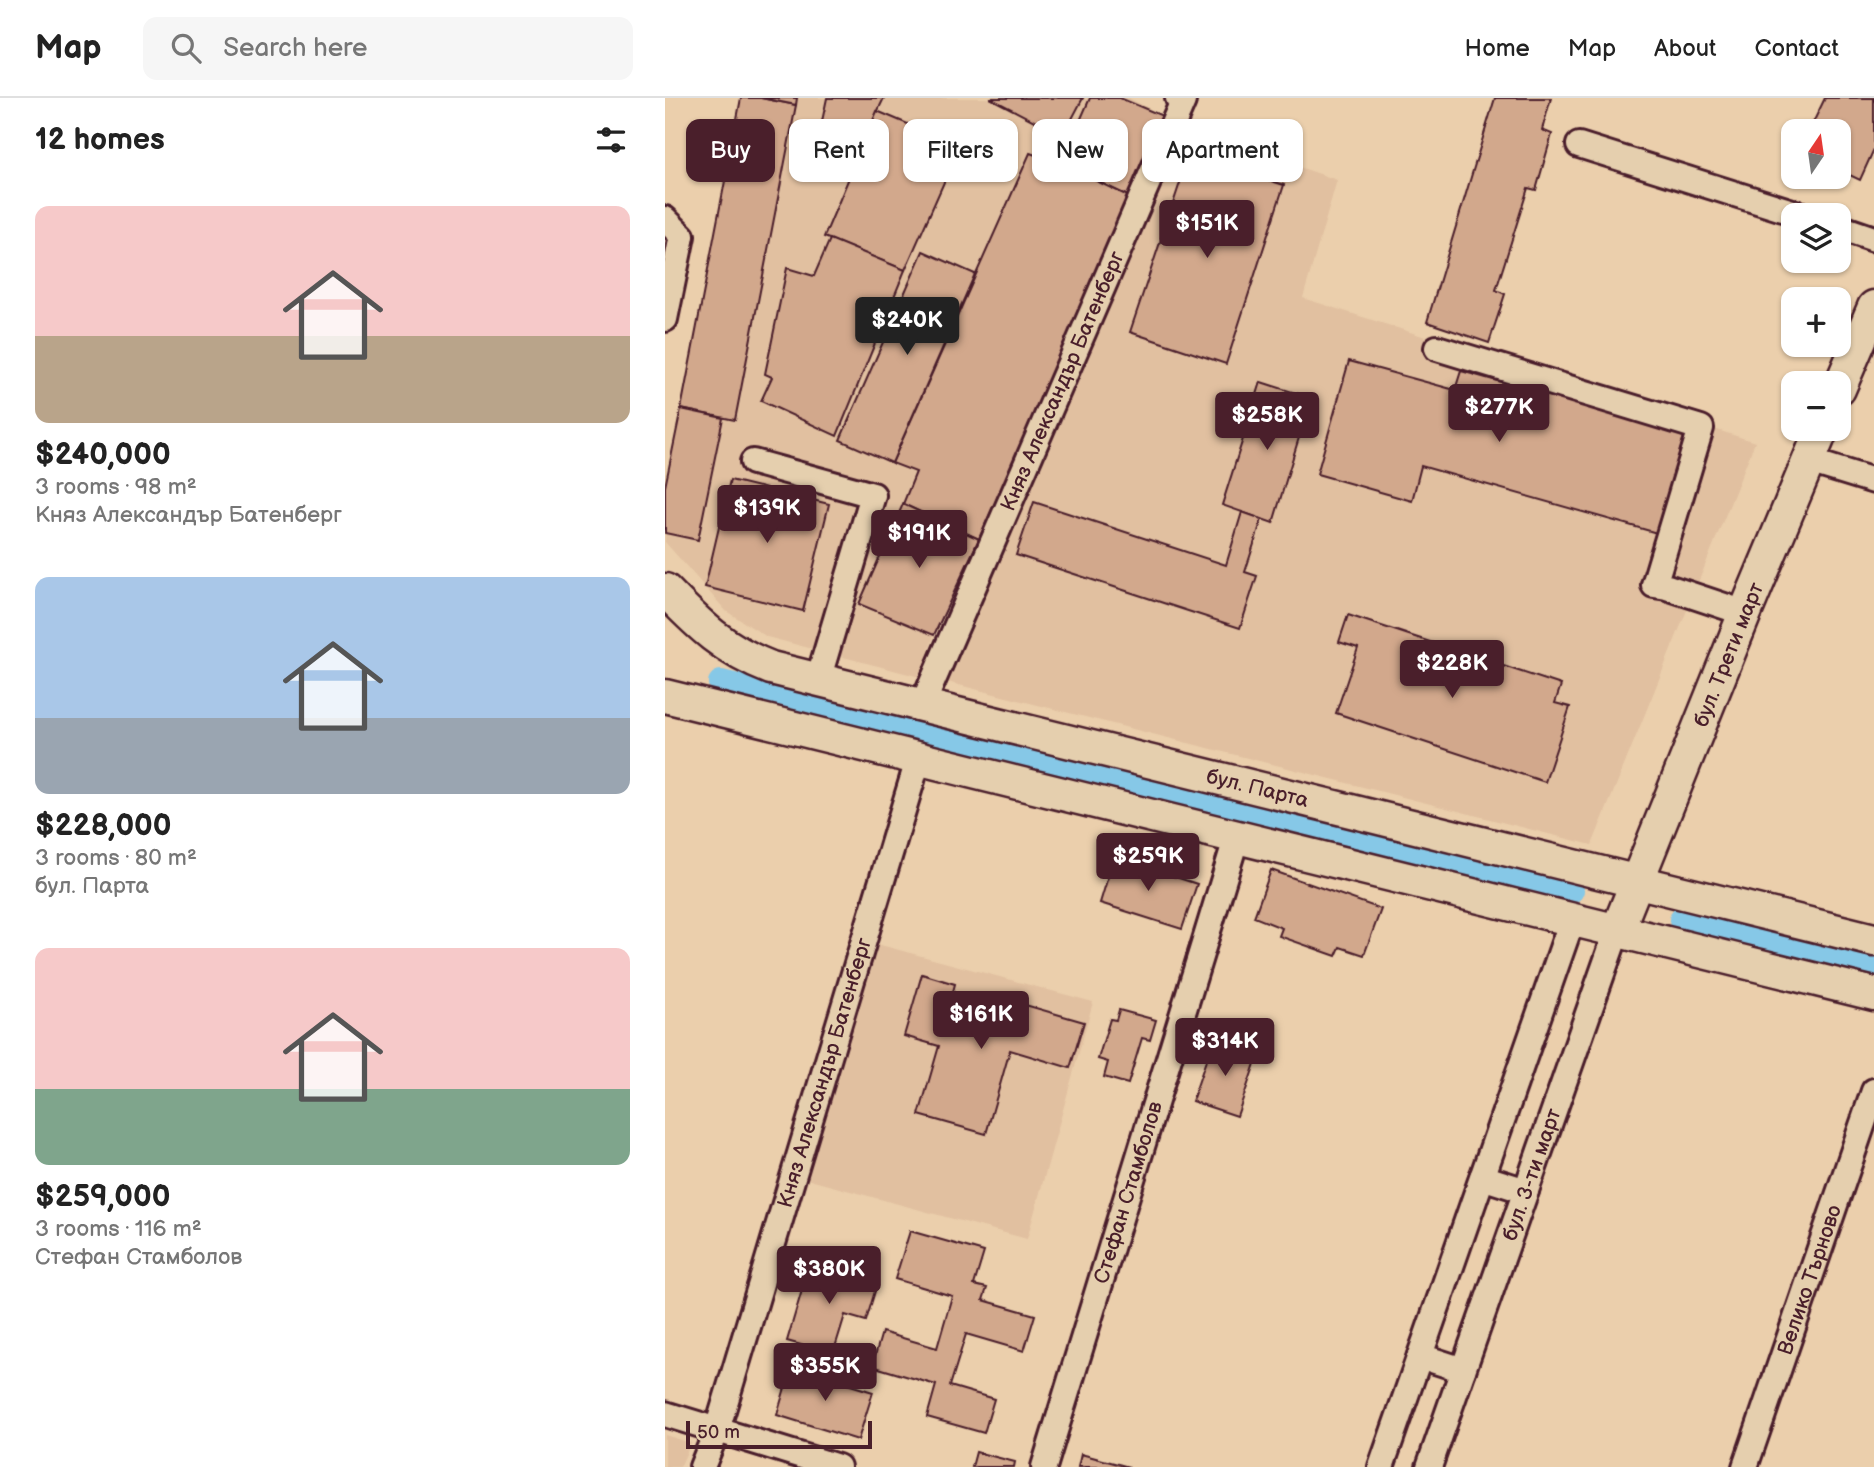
<!DOCTYPE html>
<meta charset="utf-8">
<style>
body{margin:0;font-family:"Balsamiq Sans",sans-serif;background:#f6f6f6;color:#222;height:100vh;display:flex;flex-direction:column;font-size:26px;white-space:nowrap}
*{box-sizing:border-box;margin:0}
p{font-size:23px;color:#767676}
.icon{flex:none;width:38px;height:38px;fill:none;stroke:currentColor;stroke-width:2;stroke-linecap:round;stroke-linejoin:round}
.map{position:relative;flex:1;overflow:hidden}
.side{display:flex;flex-direction:column;background:#fff;width:665px}
.side>*{flex:none}
.hud{position:absolute;left:21px;top:21px;width:665px;height:63px;display:flex;gap:14px}
.needle{width:46px;rotate:13deg}
.tools{position:absolute;left:1116px;top:21px;display:grid;gap:14px}
.tools a{display:grid;place-items:center;width:70px;height:70px;border-radius:14px;background:#fff;box-shadow:0 2px 5px #0004;font-size:35px}
.scale{position:absolute;left:21px;bottom:18px;width:186px;box-sizing:border-box;padding-left:7px;border:4px solid #4a1f2b;border-top:0;font-size:19px;line-height:24px;white-space:nowrap;color:#4a1f2b;-webkit-text-stroke:5px #e5cfae;paint-order:stroke}
.price{position:absolute;translate:-50% -60px;padding:0 16px;border-radius:7px;background:#4a1f2b;color:#fff;font-size:23px;line-height:46px;filter:drop-shadow(0 2px 4px #0008)}
.price::after{content:'';position:absolute;left:50%;top:42px;width:21px;height:16px;margin-left:-10px;background:inherit;clip-path:polygon(0 0,100% 0,50% 100%)}
.price.active{background:#222;color:#fff}
ul{padding:0;list-style:none}
li{display:grid;align-content:center;gap:14px;height:371px;padding:0 35px}
li span{display:grid;place-items:center;height:217px;border-radius:14px;color:#555}
li>.icon{margin-inline-start:auto}
span .icon{width:126px;height:126px;fill:#fffc;stroke-width:1}
li b{font-size:30px}
h2{display:flex;justify-content:space-between;align-items:center;height:84px;padding:0 35px;font-size:30px}
.pill{padding:0 24px;border-radius:14px;background:#fff;box-shadow:0 2px 5px #0004;font-size:24px;line-height:63px}
.pill.active{background:#4a1f2b;color:#fff}
header{display:flex;align-items:center;gap:42px;box-sizing:border-box;height:98px;padding:0 35px;background:#fff;border-bottom:2px solid #e0e0e0}
header strong{font-size:33px}
nav{display:flex;gap:38px;margin-inline-start:auto;font-size:24px}
.search{width:490px;height:63px;background:#f6f6f6;display:flex;align-items:center;gap:18px;box-sizing:border-box;padding:0 24px;border-radius:14px;color:#767676;font-size:26px}
main{display:flex;flex:1;min-height:0}
.map>svg:first-child{display:block}
.built{fill:#e1c0a0}
.lines{fill:none;stroke-linecap:round;stroke-linejoin:round}
.canal{stroke:#86c8e7;stroke-width:26}
.building{fill:#d2a88c;stroke:#4a1f2b;stroke-width:2}
.minor-casing{stroke:#4a1f2b;stroke-width:30}
.major-casing{stroke:#4a1f2b;stroke-width:37}
.minor{stroke:#e5cfae;stroke-width:24}
.major{stroke:#e5cfae;stroke-width:32}
.labels{text-anchor:middle;dominant-baseline:central;stroke-width:6;stroke-linejoin:round;paint-order:stroke}
.street-label{font-size:21px;fill:#4a1f2b;stroke:#e5cfae}
</style>
<header>
<strong>Map</strong>
<div class="search"><svg class="icon" aria-label="search" viewBox="0 0 24 24"><circle cx="10" cy="10" r="6"/><path d="M15 15l6 6"/></svg>Search here</div>
<nav><a>Home</a><a>Map</a><a>About</a><a>Contact</a></nav>
</header>
<main>
<section class="side">
<h2>12 homes<svg class="icon" aria-label="filters" viewBox="0 0 24 24"><path d="M4 7h16M4 17h16"/><circle cx="9" cy="7" r="2"/><circle cx="15" cy="17" r="2"/></svg></h2>
<ul>
<li><span style="background:linear-gradient(#f6c9c9 60%,#b9a48a 0)"><svg class="icon" aria-label="home" viewBox="0 0 24 24"><path d="M3 11l9-7 9 7M6 9v11h12V9"/></svg></span><div><b>$240,000</b><p>3 rooms · 98 m²</p><p>Княз Александър Батенберг</p></div></li>
<li><span style="background:linear-gradient(#a9c7e8 65%,#9aa5b1 0)"><svg class="icon" aria-label="home" viewBox="0 0 24 24"><path d="M3 11l9-7 9 7M6 9v11h12V9"/></svg></span><div><b>$228,000</b><p>3 rooms · 80 m²</p><p>бул. Парта</p></div></li>
<li><span style="background:linear-gradient(#f6c9c9 65%,#7fa58c 0)"><svg class="icon" aria-label="home" viewBox="0 0 24 24"><path d="M3 11l9-7 9 7M6 9v11h12V9"/></svg></span><div><b>$259,000</b><p>3 rooms · 116 m²</p><p>Стефан Стамболов</p></div></li>
</ul>
</section>
<div class="map">
<svg width="1209" height="1369" viewBox="0 0 1209 1369">
<rect width="100%" height="100%" fill="#ebcfac"/>
<filter id="ink" filterUnits="userSpaceOnUse"><feTurbulence type="fractalNoise" baseFrequency=".0143" numOctaves="2"/><feDisplacementMap in="SourceGraphic" scale="14" xChannelSelector="R" yChannelSelector="G"/><feConvolveMatrix kernelMatrix="1 2 1 2 8 2 1 2 1" color-interpolation-filters="sRGB"/></filter>
<g filter="url(#ink)">
<g class="built">
<path d="M76,0H464L500,19L314,441L269,537L255,579L102,539L61,513L0,444V388Z"/>
<path d="M519,29L672,82L638,200L1090,344L927,747L278,583Z"/>
<path d="M208,845L428,904L362,1141L141,1081Z"/>
<path d="M0,1337L26,1345L15,1369H0Z"/>
</g>
<g class="lines">
<g class="canal">
<path d="M56,585L906,792"/>
<path d="M1017,822L1209,869"/>
</g>
</g>
<g class="building">
<path d="M76,0H96L131,7L70,322L16,311Z"/>
<path d="M96,0H132L131,7Z"/>
<path d="M162,0H219L193,54L153,42Z"/>
<path d="M325,0H418L398,38Z"/>
<path d="M425,0H455L500,19L465,99L396,66Z"/>
<path d="M830,0H886L877,32L887,36L871,92L863,90L831,192L840,196L824,245L762,224Z"/>
<path d="M1160,0H1209V51L1195,82L1174,72V33H1144Z"/>
<path d="M212,13L295,48L240,172L159,139Z"/>
<path d="M365,55L396,66L465,99L314,441L238,406L251,374L227,365Z"/>
<path d="M524,58L619,87L561,266L465,234Z"/>
<path d="M165,141L240,172L172,338L96,303L107,279L100,276L122,170L149,178Z"/>
<path d="M258,153L310,176L227,365L175,342Z"/>
<path d="M684,263L790,292L796,273L1020,335L992,435L756,368L747,403L652,376Z"/>
<path d="M596,284L646,300L608,425L557,407Z"/>
<path d="M16,311L58,320L33,442L0,435V389Z"/>
<path d="M65,382L164,406L138,513L40,489Z"/>
<path d="M369,404L561,467L577,414L597,421L580,474L592,478L575,530L351,457Z"/>
<path d="M238,406L314,441L269,537L194,506Z"/>
<path d="M683,517L896,587L890,605L905,609L880,684L671,615L693,550L674,544Z"/>
<path d="M449,759L532,786L517,831L435,805Z"/>
<path d="M606,772L716,811L699,857L675,849L671,858L614,838L617,830L589,819Z"/>
<path d="M257,876L290,886L283,913L329,926L336,900L419,924L405,970L345,952L321,1036L254,1017L274,948L239,938Z"/>
<path d="M454,912L491,922L485,942L477,940L463,986L439,979L443,964L433,961L445,921L451,922Z"/>
<path d="M548,942L593,957L572,1018L527,1003Z"/>
<path d="M245,1133L319,1154L309,1187L322,1190L318,1202L370,1217L359,1253L301,1236L285,1288L329,1301L319,1335L262,1319L271,1287L207,1268L217,1234L272,1250L287,1198L230,1181Z"/>
<path d="M145,1165L213,1183L201,1223L180,1217L168,1256L122,1243Z"/>
<path d="M126,1269L208,1294L193,1342L112,1317Z"/>
<path d="M311,1354L350,1364L349,1369H307Z"/>
<path d="M416,1356L464,1369H413Z"/>
</g>
<g class="lines">
<defs>
<g id="minor">
<path d="M914,47L1137,117"/>
<path d="M0,121L17,138L0,221"/>
<path d="M1174,129L1209,141"/>
<path d="M772,250L1036,330L989,487L1002,489L1080,515"/>
<path d="M1144,363L1209,383"/>
<path d="M88,364L208,397L153,582"/>
<path id="s1" d="M257,608L518,3L513,0"/>
<path d="M817,1079L861,1093"/>
<path d="M755,1258L798,1272"/>
<path d="M0,1316L173,1369"/>
<path id="s2" d="M37,1369L52,1332L254,659"/>
<path id="s3" d="M379,1369L572,738"/>
<path d="M716,1369L907,822"/>
<path id="s4" d="M764,1369L952,833"/>
<path id="s5" d="M1080,1369L1209,993"/>
</g>
<g id="major">
<path d="M1174,291L1209,209"/>
<path id="s6" d="M0,492C34,527 59,552 106,570L1209,842"/>
<path d="M0,598L1209,896"/>
<path id="s7" d="M952,833L1080,515L1157,331"/>
</g>
</defs>
<use href="#minor" class="minor-casing"/>
<use href="#major" class="major-casing"/>
<use href="#minor" class="minor"/>
<use href="#major" class="major"/>
</g>
</g>
<g class="labels">
<g class="street-label">
<text stroke="none"><textPath href="#s1" startOffset="354">Княз Александър Батенберг</textPath></text>
<text stroke="none"><textPath href="#s7" startOffset="298">бул. Трети март</textPath></text>
<text stroke="none"><textPath href="#s6" startOffset="634">бул. Парта</textPath></text>
<text stroke="none"><textPath href="#s2" startOffset="413">Княз Александър Батенберг</textPath></text>
<text stroke="none"><textPath href="#s4" startOffset="310">бул. 3-ти март</textPath></text>
<text stroke="none"><textPath href="#s3" startOffset="287">Стефан Стамболов</textPath></text>
<text stroke="none"><textPath href="#s5" startOffset="198">Велико Търново</textPath></text>
</g>
</g>
</svg>
<div class="tools">
<a><svg class="needle" viewBox="-14 -14 28 28"><path d="M0-13l5 13h-10z" fill="#e53935"/><path d="M0 13l5-13h-10z" fill="#767676"/></svg></a>
<a><svg class="icon" aria-label="layers" viewBox="0 0 24 24"><path d="M12 4l9 5-9 5-9-5zM3 14l9 5 9-5"/></svg></a>
<a>+</a>
<a>−</a>
</div>
<div class="scale">50 m</div>
<b class="price" style="left:542px;top:162px">$151K</b>
<b class="price active" style="left:242px;top:259px">$240K</b>
<b class="price" style="left:834px;top:346px">$277K</b>
<b class="price" style="left:602px;top:354px">$258K</b>
<b class="price" style="left:102px;top:447px">$139K</b>
<b class="price" style="left:254px;top:472px">$191K</b>
<b class="price" style="left:787px;top:602px">$228K</b>
<b class="price" style="left:483px;top:795px">$259K</b>
<b class="price" style="left:316px;top:953px">$161K</b>
<b class="price" style="left:560px;top:980px">$314K</b>
<b class="price" style="left:164px;top:1208px">$380K</b>
<b class="price" style="left:160px;top:1305px">$355K</b>
<div class="hud">
<a class="pill active">Buy</a>
<a class="pill">Rent</a>
<a class="pill">Filters</a>
<a class="pill">New</a>
<a class="pill">Apartment</a>
</div>
</div>
</main>
